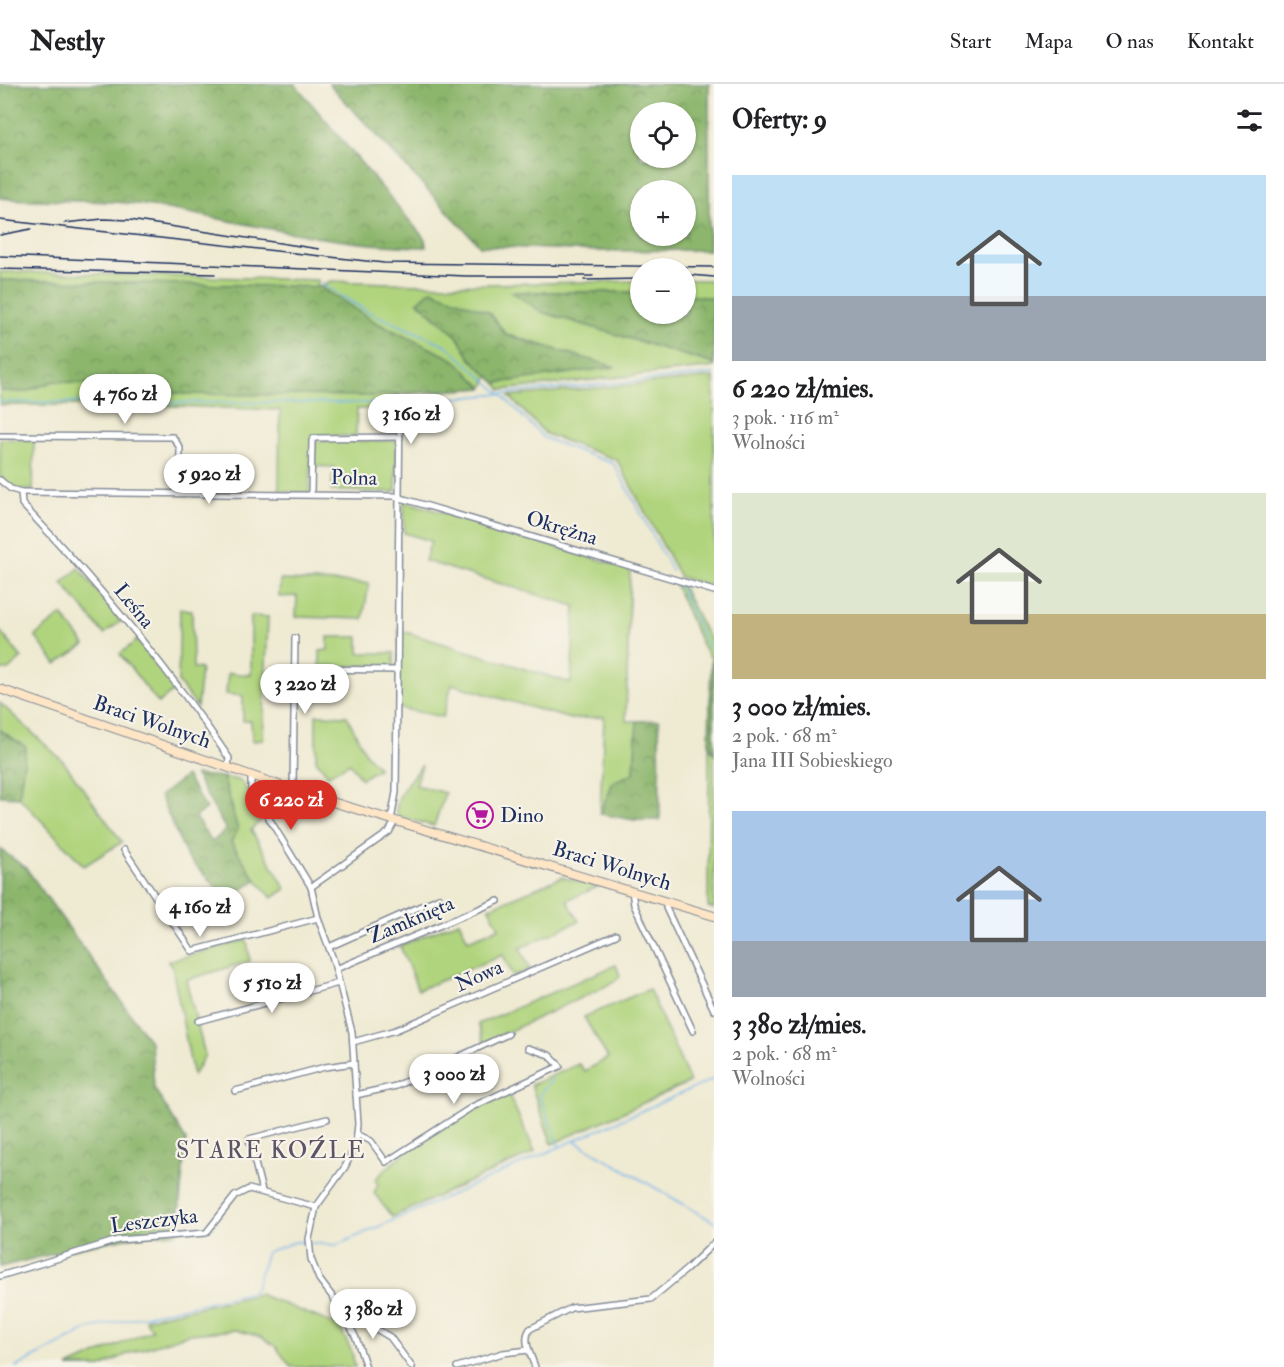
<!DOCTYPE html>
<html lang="pl">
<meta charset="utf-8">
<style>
body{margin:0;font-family:"IM FELL Double Pica",serif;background:#f2f2f2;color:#202124;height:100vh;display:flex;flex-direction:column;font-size:22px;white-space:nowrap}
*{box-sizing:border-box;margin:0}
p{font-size:20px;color:#757577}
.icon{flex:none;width:33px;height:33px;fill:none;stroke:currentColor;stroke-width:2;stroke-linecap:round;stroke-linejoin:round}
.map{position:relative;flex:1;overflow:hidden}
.sheet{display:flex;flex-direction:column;background:#fff;width:570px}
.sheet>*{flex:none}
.controls{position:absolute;left:630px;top:18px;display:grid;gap:12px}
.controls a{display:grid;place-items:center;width:66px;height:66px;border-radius:50%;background:#fff;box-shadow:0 2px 4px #0004;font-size:30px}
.price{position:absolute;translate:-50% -51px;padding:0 14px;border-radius:21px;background:#fff;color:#222;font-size:20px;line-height:39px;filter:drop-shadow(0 2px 3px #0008)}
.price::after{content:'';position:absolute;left:50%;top:36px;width:18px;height:14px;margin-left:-9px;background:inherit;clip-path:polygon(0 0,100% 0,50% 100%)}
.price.active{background:#d93025;color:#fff}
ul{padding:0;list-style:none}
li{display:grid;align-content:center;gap:12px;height:318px;padding:0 18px}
li span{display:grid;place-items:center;height:186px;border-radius:0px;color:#555}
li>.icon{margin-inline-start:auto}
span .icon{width:108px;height:108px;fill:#fffc;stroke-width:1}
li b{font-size:26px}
h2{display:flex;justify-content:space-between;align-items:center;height:72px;padding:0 18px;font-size:26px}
header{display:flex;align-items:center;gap:36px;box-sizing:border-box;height:84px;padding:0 30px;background:#fff;border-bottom:2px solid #e0e0e0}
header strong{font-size:28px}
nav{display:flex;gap:33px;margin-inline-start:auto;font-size:21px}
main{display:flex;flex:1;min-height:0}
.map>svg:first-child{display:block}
.green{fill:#b0d47d;stroke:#66826e;stroke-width:1.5}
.forest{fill:url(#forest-crowns);stroke:#547265;stroke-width:1.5;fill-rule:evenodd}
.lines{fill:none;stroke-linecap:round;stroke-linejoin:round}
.stream{stroke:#78b6eb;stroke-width:1.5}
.minor-casing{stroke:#858c98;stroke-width:8}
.secondary-casing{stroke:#858c98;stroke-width:10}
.minor{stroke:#fff;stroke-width:5}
.secondary{stroke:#fde5c5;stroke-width:8}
.rail{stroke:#1b2f5e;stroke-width:1.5}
.labels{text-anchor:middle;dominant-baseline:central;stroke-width:4.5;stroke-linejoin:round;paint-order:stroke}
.street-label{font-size:21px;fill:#1b2f5e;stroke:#f7f3e8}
.poi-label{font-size:21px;fill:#1b2f5e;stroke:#f7f3e8;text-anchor:start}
.quarter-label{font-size:24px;letter-spacing:1.5px;fill:#5c5566;stroke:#f7f3e8}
</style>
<header>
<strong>Nestly</strong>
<nav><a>Start</a><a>Mapa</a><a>O nas</a><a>Kontakt</a></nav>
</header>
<main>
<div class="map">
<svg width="714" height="1283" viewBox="0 0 714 1283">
<defs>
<pattern id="forest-crowns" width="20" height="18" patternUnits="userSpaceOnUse" patternTransform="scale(1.5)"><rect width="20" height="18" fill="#8cb66c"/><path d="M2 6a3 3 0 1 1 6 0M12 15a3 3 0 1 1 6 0" fill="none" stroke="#72945c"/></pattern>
</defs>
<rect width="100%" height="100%" fill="#f7f3e8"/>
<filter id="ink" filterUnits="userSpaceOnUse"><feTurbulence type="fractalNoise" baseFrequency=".0167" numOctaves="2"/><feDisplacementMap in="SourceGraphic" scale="12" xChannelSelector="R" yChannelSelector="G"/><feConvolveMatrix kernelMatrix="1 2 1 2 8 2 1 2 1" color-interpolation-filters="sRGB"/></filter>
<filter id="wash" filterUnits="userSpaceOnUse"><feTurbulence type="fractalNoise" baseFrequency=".008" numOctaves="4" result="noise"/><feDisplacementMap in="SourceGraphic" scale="24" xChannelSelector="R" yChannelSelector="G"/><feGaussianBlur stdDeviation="1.35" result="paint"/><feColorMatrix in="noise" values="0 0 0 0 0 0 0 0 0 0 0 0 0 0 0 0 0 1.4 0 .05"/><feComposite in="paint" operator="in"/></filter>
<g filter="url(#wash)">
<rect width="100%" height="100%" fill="#efead2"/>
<g class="green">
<path d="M0,188H17L318,196V203L0,196Z"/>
<path d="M686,196H714V215L686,211Z"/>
<path d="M330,197L447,201L640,197V208H513L542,228L714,280V283L501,306L496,299L613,283L506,250L489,228L418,218L457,252L470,274L489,292L483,304L455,276L375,238L321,203Z"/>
<path d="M714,293V503L680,493L617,376L546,350L509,312Z"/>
<path d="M54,297L187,310H398L397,325H357L356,352H313L309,409L279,407L280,326L147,321H0V307L25,308Z"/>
<path d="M0,355L34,356L33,406H13L0,392Z"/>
<path d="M315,357H397L396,405L394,408L331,407L334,383L313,382Z"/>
<path d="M404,417L630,485L626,637H637L634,689L613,698L600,730L604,633L570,635L452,600L443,633L398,624L399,546L571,599L575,522L425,477L431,457L404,449Z"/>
<path d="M79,484L121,537L104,550L62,499Z"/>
<path d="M280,496L369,499L363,535L296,533L297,512L279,513Z"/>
<path d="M674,498L681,500L708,553L714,559V579L702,561Z"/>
<path d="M180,525L192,526L193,584L201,585L197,623L178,598Z"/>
<path d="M62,531L85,561L56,580L35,552Z"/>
<path d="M251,532L268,533L263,656L252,657L251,637H243V612L226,610L228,589L251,591Z"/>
<path d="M0,547L22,574L8,586H0Z"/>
<path d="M328,553H359V569H394V582H320V567L328,566Z"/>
<path d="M137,556L176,605L158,619L120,570Z"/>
<path d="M0,619L63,677L122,758L84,782L19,713L26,664L0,646Z"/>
<path d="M316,631L347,632L366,670L379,684L361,695L350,679L328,691L316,676Z"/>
<path d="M709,660L714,671V825L708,823Z"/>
<path d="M422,681L416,701L445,709L434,742L400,733L396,730C396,709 410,696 422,681Z"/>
<path d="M223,693L241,697L264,733L251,746L286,805L272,814L254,793L231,758L233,725Z"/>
<path d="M562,793L598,803L567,816L579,837L520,864L530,885L513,892L503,871L418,906L400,862L459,837L468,856L499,844L489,824Z"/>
<path d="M247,856L250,877L186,896L205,971L193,992L172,882L168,877Z"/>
<path d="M616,881L620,892L613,899L484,959L478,940Z"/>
<path d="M649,905L690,998L552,1060L531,1001L579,980L585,987L608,974L584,933Z"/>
<path d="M508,1009L535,1068L392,1133L374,1109L378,1100L375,1096C410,1058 462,1032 508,1009Z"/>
<path d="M259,1210L339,1242L352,1268L355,1283H291L276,1263L261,1253L236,1246L189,1250L127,1270L101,1283H68L152,1246L145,1235Z"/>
</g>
<g class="forest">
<path d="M0,0H295L425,155L426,163C333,162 242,138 151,122C102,114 50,119 0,114Z"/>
<path d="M329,0H709V166L598,167L480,162ZM640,28H686V74H640ZM640,106H686V152H640Z"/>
<path d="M0,196L321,203L375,238L455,276L483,304L370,312L187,310L54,297L25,308L0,307Z"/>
<path d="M431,206L489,228L506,251L615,283L496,299L470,274L457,252L418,218Z"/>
<path d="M512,208H640V230H686V211L713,214L714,280L542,228Z"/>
<path d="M711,577L714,579V671L709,660Z"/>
<path d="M659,636L660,736H634L600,730L613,698L634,689L637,637Z"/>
<path d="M0,646L26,663L19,713L0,712Z"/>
<path d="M195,691L223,693L238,746L231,758L256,796L228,815L187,773L160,712L186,692L206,724L195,733L212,758L226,746Z"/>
<path d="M0,765L26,784L151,959L154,1004L186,1056L177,1149C117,1151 58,1169 0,1183Z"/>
</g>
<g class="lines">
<g class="stream">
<path d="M322,197V200L368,228L446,261L501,310L544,354L614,380L672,487"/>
<path d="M0,318L398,319"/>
<path d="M403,319L714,290"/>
<path d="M679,501L705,558L714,567"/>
<path d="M552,995L539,1011L559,1062"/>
<path d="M575,1057L714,1138"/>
<path d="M312,1159L337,1161L714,995"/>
<path d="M16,1283L90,1244L254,1208L267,1168L295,1158H307"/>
</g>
</g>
</g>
<g filter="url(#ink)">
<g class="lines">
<defs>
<g id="minor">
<path d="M0,352L173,353L180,364L179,409"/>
<path d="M0,396L11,405L21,408L22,420C97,499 168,583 229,674L228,683"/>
<path d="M21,408L394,412L714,507"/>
<path d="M311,410L312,357L314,354L400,353"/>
<path d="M294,585L397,586"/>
<path d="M251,691V705L311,803L318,834L333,875L352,948L358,1040L356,1060L345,1083L316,1123L309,1155L311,1175L319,1195L341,1224L356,1254L366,1283"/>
<path d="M293,706L295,554"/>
<path d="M391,736L396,708L400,316"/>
<path d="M124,766L192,867L318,834"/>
<path d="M311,803L389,748L395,737"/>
<path d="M632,807L634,821L693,947"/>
<path d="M666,817V824L714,926"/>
<path d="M329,863L439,814"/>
<path d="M336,885L498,817"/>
<path d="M198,937L339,899"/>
<path d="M353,958L396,946L616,851"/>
<path d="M235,1007L325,983L354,979"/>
<path d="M356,1011L396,1002L508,950"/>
<path d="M357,1050L371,1057L386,1078L472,1023L560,982L549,971L528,964"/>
<path d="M262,1107L249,1055L327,1035"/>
<path d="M0,1192L118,1156L206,1149L235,1112L249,1105L316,1123"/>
<path d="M342,1225L390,1253L412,1283"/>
<path d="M457,1283L503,1269L529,1266"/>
<path d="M535,1283C531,1271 522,1256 530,1245L571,1224L651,1215L687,1185L714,1159"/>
</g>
<path id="secondary" d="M0,605L302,709L714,832"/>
</defs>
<use href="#minor" class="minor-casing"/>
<use href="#secondary" class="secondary-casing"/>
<use href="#minor" class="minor"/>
<use href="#secondary" class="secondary"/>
<g class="rail">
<path d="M0,136L384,179L714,183"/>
<path d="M64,139L103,135L130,136L319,165"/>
<path d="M0,151L31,145"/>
<path d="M0,172L466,192H593"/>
<path d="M0,185L215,190"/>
<path d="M690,191L714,193"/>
<path d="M584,196L640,195"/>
</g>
</g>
</g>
<defs>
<symbol id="supermarket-ring" viewBox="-11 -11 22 22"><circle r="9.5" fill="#f7f3e8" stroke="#b5179e" stroke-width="1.5"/><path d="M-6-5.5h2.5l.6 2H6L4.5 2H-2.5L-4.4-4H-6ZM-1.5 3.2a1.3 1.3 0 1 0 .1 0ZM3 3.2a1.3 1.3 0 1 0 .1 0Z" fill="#b5179e"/></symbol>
</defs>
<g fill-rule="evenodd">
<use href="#supermarket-ring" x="465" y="716" width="30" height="30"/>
</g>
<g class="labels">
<g class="street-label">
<text transform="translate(354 394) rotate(1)">Polna</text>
<text transform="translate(562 444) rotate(17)">Okrężna</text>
<text transform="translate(134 522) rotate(51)">Leśna</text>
<text transform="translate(152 638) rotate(19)">Braci Wolnych</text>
<text transform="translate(612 782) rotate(17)">Braci Wolnych</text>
<text transform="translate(411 836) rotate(-23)">Zamknięta</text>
<text transform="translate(479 892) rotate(-24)">Nowa</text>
<text transform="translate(154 1137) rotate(-7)">Leszczyka</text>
</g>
<g class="poi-label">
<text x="500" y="731">Dino</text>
</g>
<g class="quarter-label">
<text x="271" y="1066">STARE KOŹLE</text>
</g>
</g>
</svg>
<div class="controls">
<a><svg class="icon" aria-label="locate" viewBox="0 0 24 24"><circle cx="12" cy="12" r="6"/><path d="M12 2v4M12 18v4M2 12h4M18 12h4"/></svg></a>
<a>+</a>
<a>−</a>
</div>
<b class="price" style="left:125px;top:341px">4 760 zł</b>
<b class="price" style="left:411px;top:361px">3 160 zł</b>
<b class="price" style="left:209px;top:421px">5 920 zł</b>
<b class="price" style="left:305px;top:631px">3 220 zł</b>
<b class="price active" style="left:291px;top:747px">6 220 zł</b>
<b class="price" style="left:200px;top:854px">4 160 zł</b>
<b class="price" style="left:272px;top:930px">5 510 zł</b>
<b class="price" style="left:454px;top:1021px">3 000 zł</b>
<b class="price" style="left:373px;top:1256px">3 380 zł</b>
</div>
<section class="sheet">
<h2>Oferty: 9<svg class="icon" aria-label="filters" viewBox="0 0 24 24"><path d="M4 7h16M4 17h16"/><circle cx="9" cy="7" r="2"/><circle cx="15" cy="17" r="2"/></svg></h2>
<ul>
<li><span style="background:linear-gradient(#bfe0f5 65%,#9aa5b1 0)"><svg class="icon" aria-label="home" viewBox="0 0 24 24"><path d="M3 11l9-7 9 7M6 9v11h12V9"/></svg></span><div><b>6 220 zł/mies.</b><p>3 pok. · 116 m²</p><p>Wolności</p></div></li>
<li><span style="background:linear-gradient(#dfe7d0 65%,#c2b280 0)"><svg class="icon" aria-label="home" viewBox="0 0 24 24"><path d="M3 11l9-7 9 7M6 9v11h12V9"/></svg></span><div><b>3 000 zł/mies.</b><p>2 pok. · 68 m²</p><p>Jana III Sobieskiego</p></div></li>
<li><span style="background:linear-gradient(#a9c7e8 70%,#9aa5b1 0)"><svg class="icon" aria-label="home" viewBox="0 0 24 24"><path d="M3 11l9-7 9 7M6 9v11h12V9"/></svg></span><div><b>3 380 zł/mies.</b><p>2 pok. · 68 m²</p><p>Wolności</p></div></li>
</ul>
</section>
</main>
